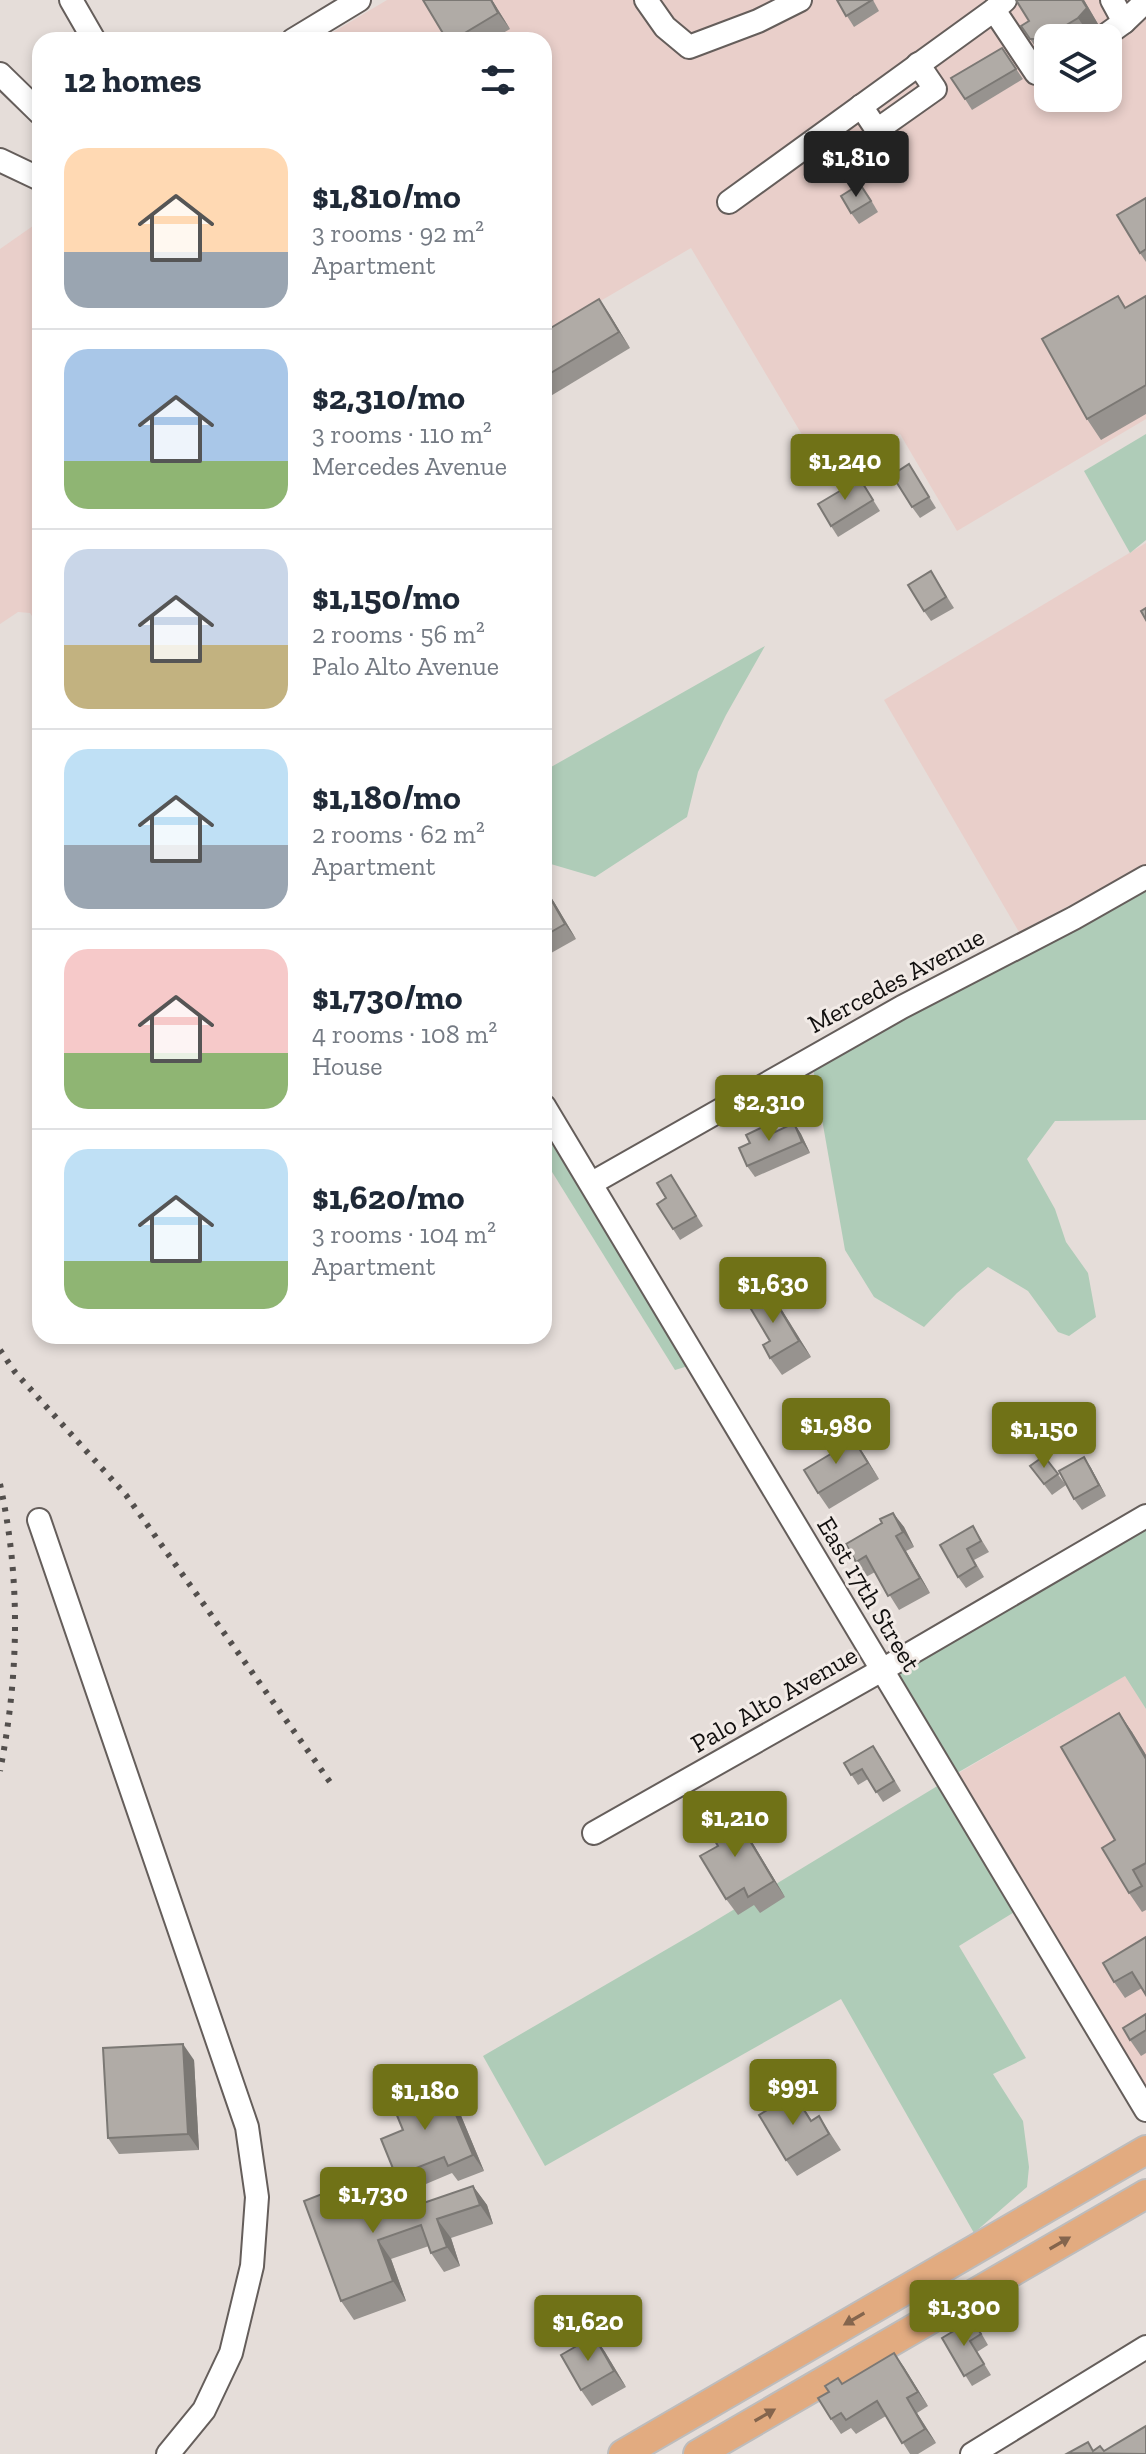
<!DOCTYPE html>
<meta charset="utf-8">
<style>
body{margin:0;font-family:"Zilla Slab",serif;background:#f6f6f7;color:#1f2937;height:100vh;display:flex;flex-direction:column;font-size:30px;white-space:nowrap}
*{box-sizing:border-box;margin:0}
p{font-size:26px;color:#747a83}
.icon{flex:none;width:44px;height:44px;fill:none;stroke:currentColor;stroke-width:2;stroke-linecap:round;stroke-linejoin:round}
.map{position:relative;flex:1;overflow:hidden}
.sheet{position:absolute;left:32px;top:32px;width:520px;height:1312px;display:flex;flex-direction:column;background:#fff;border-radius:24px;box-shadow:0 4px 12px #0003}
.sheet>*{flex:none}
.fabs{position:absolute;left:1034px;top:24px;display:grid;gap:16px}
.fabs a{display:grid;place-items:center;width:88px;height:88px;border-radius:16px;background:#fff;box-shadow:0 4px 12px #0003;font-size:40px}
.price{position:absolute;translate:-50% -68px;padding:0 18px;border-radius:8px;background:#707217;color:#fff;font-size:26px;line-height:52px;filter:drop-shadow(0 2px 4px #0008)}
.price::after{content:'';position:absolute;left:50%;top:48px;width:24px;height:18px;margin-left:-12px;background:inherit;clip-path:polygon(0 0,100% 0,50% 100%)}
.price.active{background:#222;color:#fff}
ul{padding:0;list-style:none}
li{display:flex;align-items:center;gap:24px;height:200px;padding:0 32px}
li+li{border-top:2px solid #e0e1e3}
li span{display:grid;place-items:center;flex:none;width:224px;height:160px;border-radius:24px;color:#555}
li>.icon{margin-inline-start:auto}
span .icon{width:96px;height:96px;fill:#fffc;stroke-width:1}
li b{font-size:34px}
h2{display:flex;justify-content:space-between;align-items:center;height:96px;padding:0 32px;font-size:34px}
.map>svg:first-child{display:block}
.commercial{fill:#e9cfca;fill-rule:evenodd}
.green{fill:#afccb8}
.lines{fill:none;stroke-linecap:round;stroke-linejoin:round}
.minor-casing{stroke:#655e5b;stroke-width:26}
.major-casing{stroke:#bdbcbc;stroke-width:32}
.minor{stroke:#fff;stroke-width:22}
.major{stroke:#e2ab80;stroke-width:28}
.rail{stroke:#534f4d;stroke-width:6;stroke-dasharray:4 8;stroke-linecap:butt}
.wall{fill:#97938f}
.shaded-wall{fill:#7b7874}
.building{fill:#b0aba6;stroke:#7b7874;stroke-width:2}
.oneway{fill:#84654d}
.labels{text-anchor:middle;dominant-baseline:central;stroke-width:6;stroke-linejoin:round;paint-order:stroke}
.street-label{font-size:26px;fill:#12100f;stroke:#f2ebe7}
</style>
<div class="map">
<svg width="1146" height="2454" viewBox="0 0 1146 2454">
<rect width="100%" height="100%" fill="#e5ddd9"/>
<g class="commercial">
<path d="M387,0H1142L1146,6V419L957,531L900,434L826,475L691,248L544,334V40H320ZM1048,38H1108V98H1048Z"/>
<path d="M40,221V624L38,625L30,613L18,612L0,624V249Z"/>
<path d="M1146,543V865L1019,932L884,700Z"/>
<path d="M1126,1675L1146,1709V2089L957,1774Z"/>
</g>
<g class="green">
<path d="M1146,434V540L1130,553L1084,471Z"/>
<path d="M765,646L726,715L698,772L687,817L595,877L544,862V771Z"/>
<path d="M1146,888V1120L1055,1121L1027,1159L1055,1209L1066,1242L1088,1273L1096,1317L1069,1336L1058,1332L1028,1291L988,1267L957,1293L924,1327L874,1297L845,1250L813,1068L906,1015Z"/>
<path d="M544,1126L688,1366L675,1370L544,1159Z"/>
<path d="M1146,1526V1709L1125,1676L957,1773L896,1672Z"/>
<path d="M939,1785L1016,1911L959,1946L1026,2058L993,2074L1023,2121L1029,2167L1027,2187L974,2233L841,1999L545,2166L483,2056L700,1930Z"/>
</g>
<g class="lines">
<defs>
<g id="minor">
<path d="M71,0L94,40"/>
<path d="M646,0L665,27L689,47L758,21L800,0"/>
<path d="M1005,0L994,10L1036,73L1048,67"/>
<path d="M1112,0L1124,22"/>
<path d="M1102,38L1124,22L1146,1"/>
<path d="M293,40L359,0"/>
<path d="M0,74L40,113"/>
<path d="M861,106L877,130L935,89L918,64"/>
<path d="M0,160L40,179"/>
<path d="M729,202L994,10"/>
<path d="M544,1106L1146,2110"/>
<path d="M592,1183L902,1007L1074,918L1146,877"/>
<path d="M39,1520L247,2127L257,2197L252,2266L231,2353L204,2410L168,2454"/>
<path d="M594,1833L882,1670L1146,1516"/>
<path d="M972,2454L1146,2347"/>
</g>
<g id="major">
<path d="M623,2454L1146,2150"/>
<path d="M698,2454L1146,2194"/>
</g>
</defs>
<use href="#minor" class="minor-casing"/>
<use href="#major" class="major-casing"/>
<use href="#minor" class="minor"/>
<use href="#major" class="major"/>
<g class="rail">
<path d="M0,1350L15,1372L126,1495L330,1782"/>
<path d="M0,1484C21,1579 19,1675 0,1771"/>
</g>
</g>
<g class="wall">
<path d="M492,0L510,29L491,40H447Z"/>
<path d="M837,0H873L879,11L854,27Z"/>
<path d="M1016,0H1084L1098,24L1089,34L1082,38H1048V55H1041L1021,26L1029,21Z"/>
<path d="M1002,48L1023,79L972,110L965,99Z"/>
<path d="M868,195L878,212L859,224L851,213Z"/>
<path d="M1146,198V262L1140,253Z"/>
<path d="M1118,296L1126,308L1146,296V414L1101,440L1087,419Z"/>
<path d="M599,299L630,348L544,400V332Z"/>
<path d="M909,464L936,508L920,518L912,507Z"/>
<path d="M860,479L880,511L838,537L831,526Z"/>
<path d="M931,571L954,608L931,621L924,611Z"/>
<path d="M544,887L554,902L576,939L544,957Z"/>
<path d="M794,1123L801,1134L810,1153L755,1177L747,1166L772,1133Z"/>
<path d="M671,1175L703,1226L680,1240L673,1229L666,1198Z"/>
<path d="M780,1307L811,1357L782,1375L770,1358V1341Z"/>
<path d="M854,1440L879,1479L829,1509L818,1493Z"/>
<path d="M1044,1456L1066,1485L1052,1495L1030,1466Z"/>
<path d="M1084,1457L1091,1468L1106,1496L1082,1510L1074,1499Z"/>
<path d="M893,1513L904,1527L914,1547L906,1551L930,1593L899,1610L875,1572L866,1577L856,1562L882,1523Z"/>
<path d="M973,1526L989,1552L974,1560L984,1577L966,1588L958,1577Z"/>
<path d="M1119,1713L1132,1732L1146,1755V1910L1142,1912L1129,1893L1115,1840Z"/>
<path d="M880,1756L901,1791L883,1802L868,1779L858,1785L844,1763Z"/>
<path d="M732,1811L743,1827L785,1897L760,1913L754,1905L738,1915L726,1899L718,1846Z"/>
<path d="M1146,1937L1142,1988L1125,1998L1114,1982Z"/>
<path d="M1146,2014V2053L1141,2056L1130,2040Z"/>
<path d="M194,2060L199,2150L119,2154L108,2138Z"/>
<path d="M416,2085L426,2099L457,2106L484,2171L458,2181L452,2173L407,2192L396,2176L403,2130Z"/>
<path d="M805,2110L812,2121L819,2116L841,2150L797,2176L786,2160Z"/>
<path d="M473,2186L487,2205L493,2224L451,2238L460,2266L444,2272L431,2253L429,2246L391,2259L406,2301L354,2320L341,2301L348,2199L374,2213L376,2219Z"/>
<path d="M980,2331L988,2345L977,2352L991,2375L972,2386L942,2338Z"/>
<path d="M594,2336L605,2352L626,2387L592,2406L581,2390Z"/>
<path d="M894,2353L928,2406L917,2413L936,2443L918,2454H910L886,2416L856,2434L851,2428L841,2434L831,2419L842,2384Z"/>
</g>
<g class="shaded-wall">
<path d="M491,0H492L510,29L498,13Z"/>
<path d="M1082,0H1084L1098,24L1089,34L1078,18Z"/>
<path d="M599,299L610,315L630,348L619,332Z"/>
<path d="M544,887L554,902L576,939L565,924Z"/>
<path d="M794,1123L801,1134L810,1153L802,1142Z"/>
<path d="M769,1291L780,1307L811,1357L799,1341Z"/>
<path d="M854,1440L865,1456L879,1479L868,1463Z"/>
<path d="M1084,1457L1091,1468L1106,1496L1099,1485Z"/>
<path d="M893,1513L904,1527L914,1547L903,1532Z"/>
<path d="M896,1536L906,1551L930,1593L920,1578Z"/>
<path d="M1119,1713L1132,1732L1146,1755V1759Z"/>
<path d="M732,1811L743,1827L785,1897L774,1881Z"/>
<path d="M183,2044L194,2060L199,2150L188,2134Z"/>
<path d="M416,2085L427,2100L423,2101Z"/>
<path d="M446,2091L457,2106L484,2171L473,2155Z"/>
<path d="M473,2186L487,2205L493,2224L480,2205Z"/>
<path d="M361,2194L374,2213L384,2240L371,2221Z"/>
<path d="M437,2219L451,2238L460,2266L447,2247Z"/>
<path d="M378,2240L391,2259L406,2301L393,2281Z"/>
<path d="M594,2336L605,2352L626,2387L614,2371Z"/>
<path d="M894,2353L904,2367L928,2406L918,2392Z"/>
<path d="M907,2398L917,2413L936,2443L925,2429Z"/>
</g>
<g class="building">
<path d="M423,0H491L498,13L453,40H447Z"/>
<path d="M837,0H872L846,16Z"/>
<path d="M1016,0H1082L1087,8L1078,18L1043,39H1030L1021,26L1029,21Z"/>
<path d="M1002,48L1016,69L965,99L951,78Z"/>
<path d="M860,184L871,201L851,213L841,196Z"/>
<path d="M1146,198V249L1140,253L1117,215Z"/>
<path d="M1118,296L1125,308L1146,296V385L1087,419L1042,339Z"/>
<path d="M599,299L619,332L544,377V332Z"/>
<path d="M909,464L929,497L912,507L892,475Z"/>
<path d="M860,479L873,500L831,526L818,504Z"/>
<path d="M931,571L946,597L924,611L908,585Z"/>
<path d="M1146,608V620L1141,611Z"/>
<path d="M544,887L565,924L544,936Z"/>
<path d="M794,1123L802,1142L747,1166L739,1148L750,1143L746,1135L767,1125L771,1134Z"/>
<path d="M671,1175L696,1216L673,1229L657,1204L666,1198L657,1183Z"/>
<path d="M769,1291L799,1341L770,1358L763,1345L770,1341L748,1304Z"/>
<path d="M854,1440L868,1463L818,1493L804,1470Z"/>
<path d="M1044,1456L1058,1474L1044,1484L1030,1466Z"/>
<path d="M1084,1457L1099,1485L1074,1499L1059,1471Z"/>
<path d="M893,1513L903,1532L896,1536L920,1578L888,1596L866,1556L856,1562L846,1544L882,1523L880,1519Z"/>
<path d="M973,1526L981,1541L967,1549L976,1566L958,1577L940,1545Z"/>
<path d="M1119,1713L1146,1759V1863L1133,1870L1142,1886L1129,1893L1102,1848L1115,1840L1061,1747Z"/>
<path d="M873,1746L894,1781L876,1792L862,1769L851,1775L844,1763Z"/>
<path d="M732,1811L774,1881L748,1897L744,1888L726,1899L700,1856L718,1846L706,1826Z"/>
<path d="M1146,1937V1995L1132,1972L1114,1982L1103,1963Z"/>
<path d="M1146,2014V2030L1130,2040L1123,2028Z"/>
<path d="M183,2044L188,2134L108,2138L103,2048Z"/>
<path d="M416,2085L423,2101L446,2091L473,2155L448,2166L444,2157L396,2176L381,2139L403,2130L389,2096Z"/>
<path d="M794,2094L811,2121L819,2116L829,2134L786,2160L759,2115Z"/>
<path d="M473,2186L480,2205L437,2219L447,2247L431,2253L421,2225L378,2240L393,2281L341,2301L304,2201L340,2187L345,2200L361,2194L371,2221Z"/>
<path d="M972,2320L981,2334L970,2341L984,2364L964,2376L942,2338Z"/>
<path d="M594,2336L614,2371L581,2390L561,2355Z"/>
<path d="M894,2353L918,2392L907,2398L925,2429L902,2443L877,2401L846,2420L841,2413L831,2419L818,2398L829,2392L825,2386L838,2378L842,2384Z"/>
<path d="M1146,2426V2454L1068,2453L1088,2442L1093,2451L1100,2446L1104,2451Z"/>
</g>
<defs><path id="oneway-solid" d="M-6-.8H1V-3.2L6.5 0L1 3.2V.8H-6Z" transform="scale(2)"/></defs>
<g class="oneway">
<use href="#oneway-solid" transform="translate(1060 2243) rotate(-30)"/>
<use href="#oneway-solid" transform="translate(854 2319) rotate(150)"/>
<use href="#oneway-solid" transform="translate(765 2415) rotate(-30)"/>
</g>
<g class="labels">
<g class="street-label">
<text transform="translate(896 980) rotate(-28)">Mercedes Avenue</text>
<text transform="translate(869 1594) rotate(59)">East 17th Street</text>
<text transform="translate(774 1699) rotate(-30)">Palo Alto Avenue</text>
</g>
</g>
</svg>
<div class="fabs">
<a><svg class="icon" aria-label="layers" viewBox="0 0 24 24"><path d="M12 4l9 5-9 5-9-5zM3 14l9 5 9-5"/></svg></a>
</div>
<b class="price active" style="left:856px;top:199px">$1,810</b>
<b class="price" style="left:845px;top:502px">$1,240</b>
<b class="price" style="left:769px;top:1143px">$2,310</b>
<b class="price" style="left:773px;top:1325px">$1,630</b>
<b class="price" style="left:836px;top:1466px">$1,980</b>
<b class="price" style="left:1044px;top:1470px">$1,150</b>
<b class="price" style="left:735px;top:1859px">$1,210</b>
<b class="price" style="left:793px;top:2127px">$991</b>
<b class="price" style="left:425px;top:2132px">$1,180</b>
<b class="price" style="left:373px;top:2235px">$1,730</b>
<b class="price" style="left:964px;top:2348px">$1,300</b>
<b class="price" style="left:588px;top:2363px">$1,620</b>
<section class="sheet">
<h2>12 homes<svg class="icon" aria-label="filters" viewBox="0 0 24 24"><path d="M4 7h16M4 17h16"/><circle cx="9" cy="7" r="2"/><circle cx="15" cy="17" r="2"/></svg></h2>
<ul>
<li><span style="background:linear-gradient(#ffd9b3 65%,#9aa5b1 0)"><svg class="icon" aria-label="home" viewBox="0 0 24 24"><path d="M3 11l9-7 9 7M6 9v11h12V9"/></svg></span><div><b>$1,810/mo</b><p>3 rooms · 92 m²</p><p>Apartment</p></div></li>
<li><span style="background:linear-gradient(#a9c7e8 70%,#8fb573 0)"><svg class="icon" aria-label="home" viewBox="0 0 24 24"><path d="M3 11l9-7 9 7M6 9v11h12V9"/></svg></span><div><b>$2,310/mo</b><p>3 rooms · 110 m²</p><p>Mercedes Avenue</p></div></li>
<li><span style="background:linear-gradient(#c9d6e8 60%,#c2b280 0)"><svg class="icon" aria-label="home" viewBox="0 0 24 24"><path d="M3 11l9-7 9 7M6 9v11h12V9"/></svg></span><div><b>$1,150/mo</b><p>2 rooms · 56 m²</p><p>Palo Alto Avenue</p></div></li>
<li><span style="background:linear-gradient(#bfe0f5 60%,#9aa5b1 0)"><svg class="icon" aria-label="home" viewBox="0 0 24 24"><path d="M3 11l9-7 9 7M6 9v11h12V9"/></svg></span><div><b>$1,180/mo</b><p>2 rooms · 62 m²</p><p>Apartment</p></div></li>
<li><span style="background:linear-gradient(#f6c9c9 65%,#8fb573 0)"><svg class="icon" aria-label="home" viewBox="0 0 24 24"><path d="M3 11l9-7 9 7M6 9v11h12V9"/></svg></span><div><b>$1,730/mo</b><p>4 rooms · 108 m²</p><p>House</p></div></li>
<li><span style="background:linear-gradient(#bfe0f5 70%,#8fb573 0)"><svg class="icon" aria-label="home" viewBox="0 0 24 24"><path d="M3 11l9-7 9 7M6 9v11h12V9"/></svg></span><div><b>$1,620/mo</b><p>3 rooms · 104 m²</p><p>Apartment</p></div></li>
</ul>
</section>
</div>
